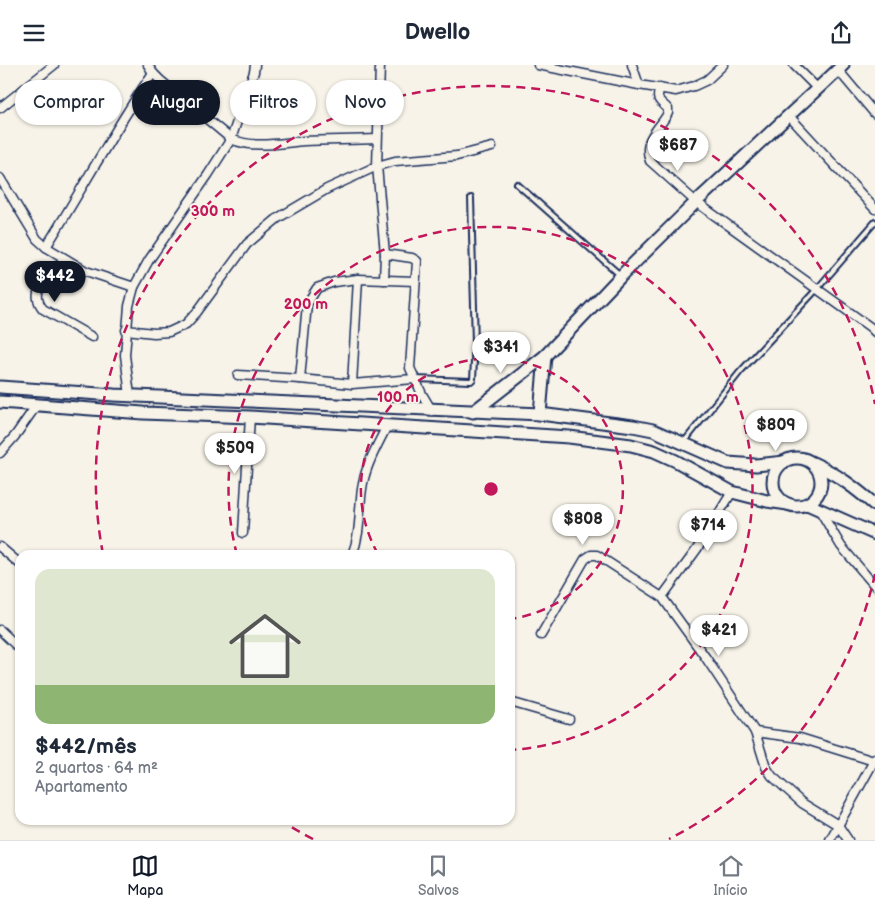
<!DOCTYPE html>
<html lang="pt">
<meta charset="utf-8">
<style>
body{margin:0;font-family:"Balsamiq Sans",sans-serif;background:#f2f2f3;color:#1f2937;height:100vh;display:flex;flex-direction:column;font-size:19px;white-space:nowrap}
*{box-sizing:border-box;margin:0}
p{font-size:16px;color:#747a83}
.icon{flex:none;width:28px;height:28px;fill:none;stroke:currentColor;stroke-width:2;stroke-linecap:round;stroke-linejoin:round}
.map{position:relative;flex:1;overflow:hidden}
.drawer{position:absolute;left:15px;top:485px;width:500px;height:275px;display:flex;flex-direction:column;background:#fff;border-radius:15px;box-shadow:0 1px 4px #0004}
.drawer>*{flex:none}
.banner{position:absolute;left:15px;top:15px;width:500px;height:45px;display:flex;gap:10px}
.price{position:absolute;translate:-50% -42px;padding:0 11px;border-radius:18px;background:#fff;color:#222;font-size:16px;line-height:32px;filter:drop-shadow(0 1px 2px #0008)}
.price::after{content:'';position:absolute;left:50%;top:30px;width:15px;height:11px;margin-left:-8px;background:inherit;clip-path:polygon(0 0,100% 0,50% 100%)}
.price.active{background:#111827;color:#fff}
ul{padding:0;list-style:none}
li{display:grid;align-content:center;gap:10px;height:265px;padding:0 20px}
li span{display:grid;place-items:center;height:155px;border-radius:15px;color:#555}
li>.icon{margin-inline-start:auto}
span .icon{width:90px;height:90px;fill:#fffc;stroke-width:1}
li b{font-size:21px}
.tag{padding:0 18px;border-radius:22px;background:#fff;box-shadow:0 1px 4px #0004;font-size:18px;line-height:45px}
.tag.active{background:#111827;color:#fff}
header{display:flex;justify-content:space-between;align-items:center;height:65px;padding:0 20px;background:#fff;font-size:22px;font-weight:800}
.tabs{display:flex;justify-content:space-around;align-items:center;height:70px;border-top:1px solid #e0e1e3;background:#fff;font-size:14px;color:#747a83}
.tabs a{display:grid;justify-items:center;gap:2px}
.tabs .active{color:#111827}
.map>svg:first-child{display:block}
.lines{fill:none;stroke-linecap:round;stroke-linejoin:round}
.lane-casing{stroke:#1b2f5e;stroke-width:8}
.street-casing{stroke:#1b2f5e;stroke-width:11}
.secondary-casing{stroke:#1b2f5e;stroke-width:15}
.lane{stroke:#f7f3e8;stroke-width:4}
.street{stroke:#f7f3e8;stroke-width:8}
.secondary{stroke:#f7f3e8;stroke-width:11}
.ring{fill:none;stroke:#c2185b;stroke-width:2.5;stroke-dasharray:9 6}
.centre{fill:#c2185b;stroke:#f7f3e8;stroke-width:2.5}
.ring-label{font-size:15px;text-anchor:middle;font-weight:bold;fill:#c2185b;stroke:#f7f3e8;stroke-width:4;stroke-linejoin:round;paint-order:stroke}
</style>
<header><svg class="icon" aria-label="menu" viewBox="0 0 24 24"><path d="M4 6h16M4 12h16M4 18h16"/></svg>Dwello<svg class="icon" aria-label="share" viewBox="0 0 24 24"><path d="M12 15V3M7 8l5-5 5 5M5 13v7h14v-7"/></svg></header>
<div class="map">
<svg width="875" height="775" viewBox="0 0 875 775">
<rect width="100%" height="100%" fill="#f7f3e8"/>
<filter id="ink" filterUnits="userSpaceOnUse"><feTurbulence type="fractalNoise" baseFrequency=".02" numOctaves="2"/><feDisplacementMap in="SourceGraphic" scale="10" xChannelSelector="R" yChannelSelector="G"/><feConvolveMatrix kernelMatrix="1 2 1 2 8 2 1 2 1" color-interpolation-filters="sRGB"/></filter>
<g filter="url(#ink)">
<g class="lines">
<defs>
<g id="lane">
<path d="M517,119L619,209"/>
<path d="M415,314L471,316L473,314L475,278L471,133"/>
<path d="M684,377L740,307L817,224L875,157"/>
</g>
<g id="street">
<path d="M148,0L153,8L160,15L231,74C253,84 280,78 304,76C328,75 353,75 377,74"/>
<path d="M380,0L377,101L385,189L412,193L417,196L410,303L422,329L432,346"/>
<path d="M538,0L639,20L676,26L694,21L707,15L723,0"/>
<path d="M632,0L639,20"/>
<path d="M794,0L817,23"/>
<path d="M838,5L875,49"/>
<path d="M660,23C655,35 660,36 668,44V48C659,65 642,74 650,96L696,137L870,262L875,267"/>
<path d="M0,43L54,0"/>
<path d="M789,51L875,144"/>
<path d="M0,113L37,174L46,182L86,206L134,222"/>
<path d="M46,182C82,125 114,64 153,8"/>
<path d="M64,194C51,209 27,225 43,244L92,272"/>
<path d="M384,215L385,189"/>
<path d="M126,265L154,268L169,267L186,259L197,247L247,179L278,153L327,124L377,101L395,96L457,91L492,82"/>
<path d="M238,310L300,314"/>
<path d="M414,314L352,319L300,314L307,239L317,223L334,217L358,214L415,216"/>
<path d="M352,319L358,214"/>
<path d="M130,331L125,290L129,241L134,222L149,195L208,110L231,74L254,7L255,0"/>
<path d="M0,388L15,371L36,341"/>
<path d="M819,444L841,481L875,521"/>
<path d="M243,468L250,352"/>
<path d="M0,482L20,499"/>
<path d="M352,490C362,466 358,443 363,418C367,398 378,379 387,361"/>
<path d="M662,532L697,484L732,427"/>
<path d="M0,565L20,584"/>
<path d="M541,570L585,494L591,490H597L662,532L706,593L755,667L766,702L772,711L802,738L838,760L848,775"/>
<path d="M510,637L569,654"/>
<path d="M755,667L800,673L874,696"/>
<path d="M830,775L875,694"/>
</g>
<g id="secondary">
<path d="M0,322L114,330L540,349L633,361L653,365L728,398L756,400L784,397"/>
<path d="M0,337L143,348L250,352L569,372L631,380L654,386L676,396L732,427L767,436L788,439"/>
<path d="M473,347L545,291L621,211L696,137L843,0"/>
<path d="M540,349L545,291"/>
<circle cx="797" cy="417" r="24"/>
<path d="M813,398C837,409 855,423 875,440"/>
<path d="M807,439L875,469"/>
</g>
</defs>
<use href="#lane" class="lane-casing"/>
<use href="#street" class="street-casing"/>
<use href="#secondary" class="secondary-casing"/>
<use href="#lane" class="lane"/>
<use href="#street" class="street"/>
<use href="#secondary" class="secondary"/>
</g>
</g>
<g class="ring">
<path d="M378 489A131 131 0 1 1 510 554"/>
<path d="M237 490A262 262 0 1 1 512 685"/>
<path d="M875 509A393 393 0 0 1 669 774M313 774A393 393 0 0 1 280 755M103 489A393 393 0 0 1 875 339"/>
</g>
<circle cx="491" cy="424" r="8" class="centre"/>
<g class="ring-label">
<text x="213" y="151">300 m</text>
<text x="306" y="244">200 m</text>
<text x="398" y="337">100 m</text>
</g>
</svg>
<b class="price" style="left:678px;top:107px">$687</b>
<b class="price active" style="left:55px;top:238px">$442</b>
<b class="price" style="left:501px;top:309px">$341</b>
<b class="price" style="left:776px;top:387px">$809</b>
<b class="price" style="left:235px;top:410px">$509</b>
<b class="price" style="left:583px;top:481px">$808</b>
<b class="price" style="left:708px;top:487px">$714</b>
<b class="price" style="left:719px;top:592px">$421</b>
<div class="banner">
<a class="tag">Comprar</a>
<a class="tag active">Alugar</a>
<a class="tag">Filtros</a>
<a class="tag">Novo</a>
</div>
<section class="drawer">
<ul>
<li><span style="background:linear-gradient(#dfe7d0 75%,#8fb573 0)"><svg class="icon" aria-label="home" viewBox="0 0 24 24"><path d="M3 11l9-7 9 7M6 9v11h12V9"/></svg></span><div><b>$442/mês</b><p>2 quartos · 64 m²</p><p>Apartamento</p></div></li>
</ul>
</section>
</div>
<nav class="tabs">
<a class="active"><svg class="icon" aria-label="map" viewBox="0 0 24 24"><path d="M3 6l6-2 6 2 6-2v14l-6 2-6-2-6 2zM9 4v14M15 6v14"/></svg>Mapa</a>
<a><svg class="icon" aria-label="saved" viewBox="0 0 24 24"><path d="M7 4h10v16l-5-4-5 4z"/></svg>Salvos</a>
<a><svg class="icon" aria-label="home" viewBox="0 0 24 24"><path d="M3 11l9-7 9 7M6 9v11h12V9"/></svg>Início</a>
</nav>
